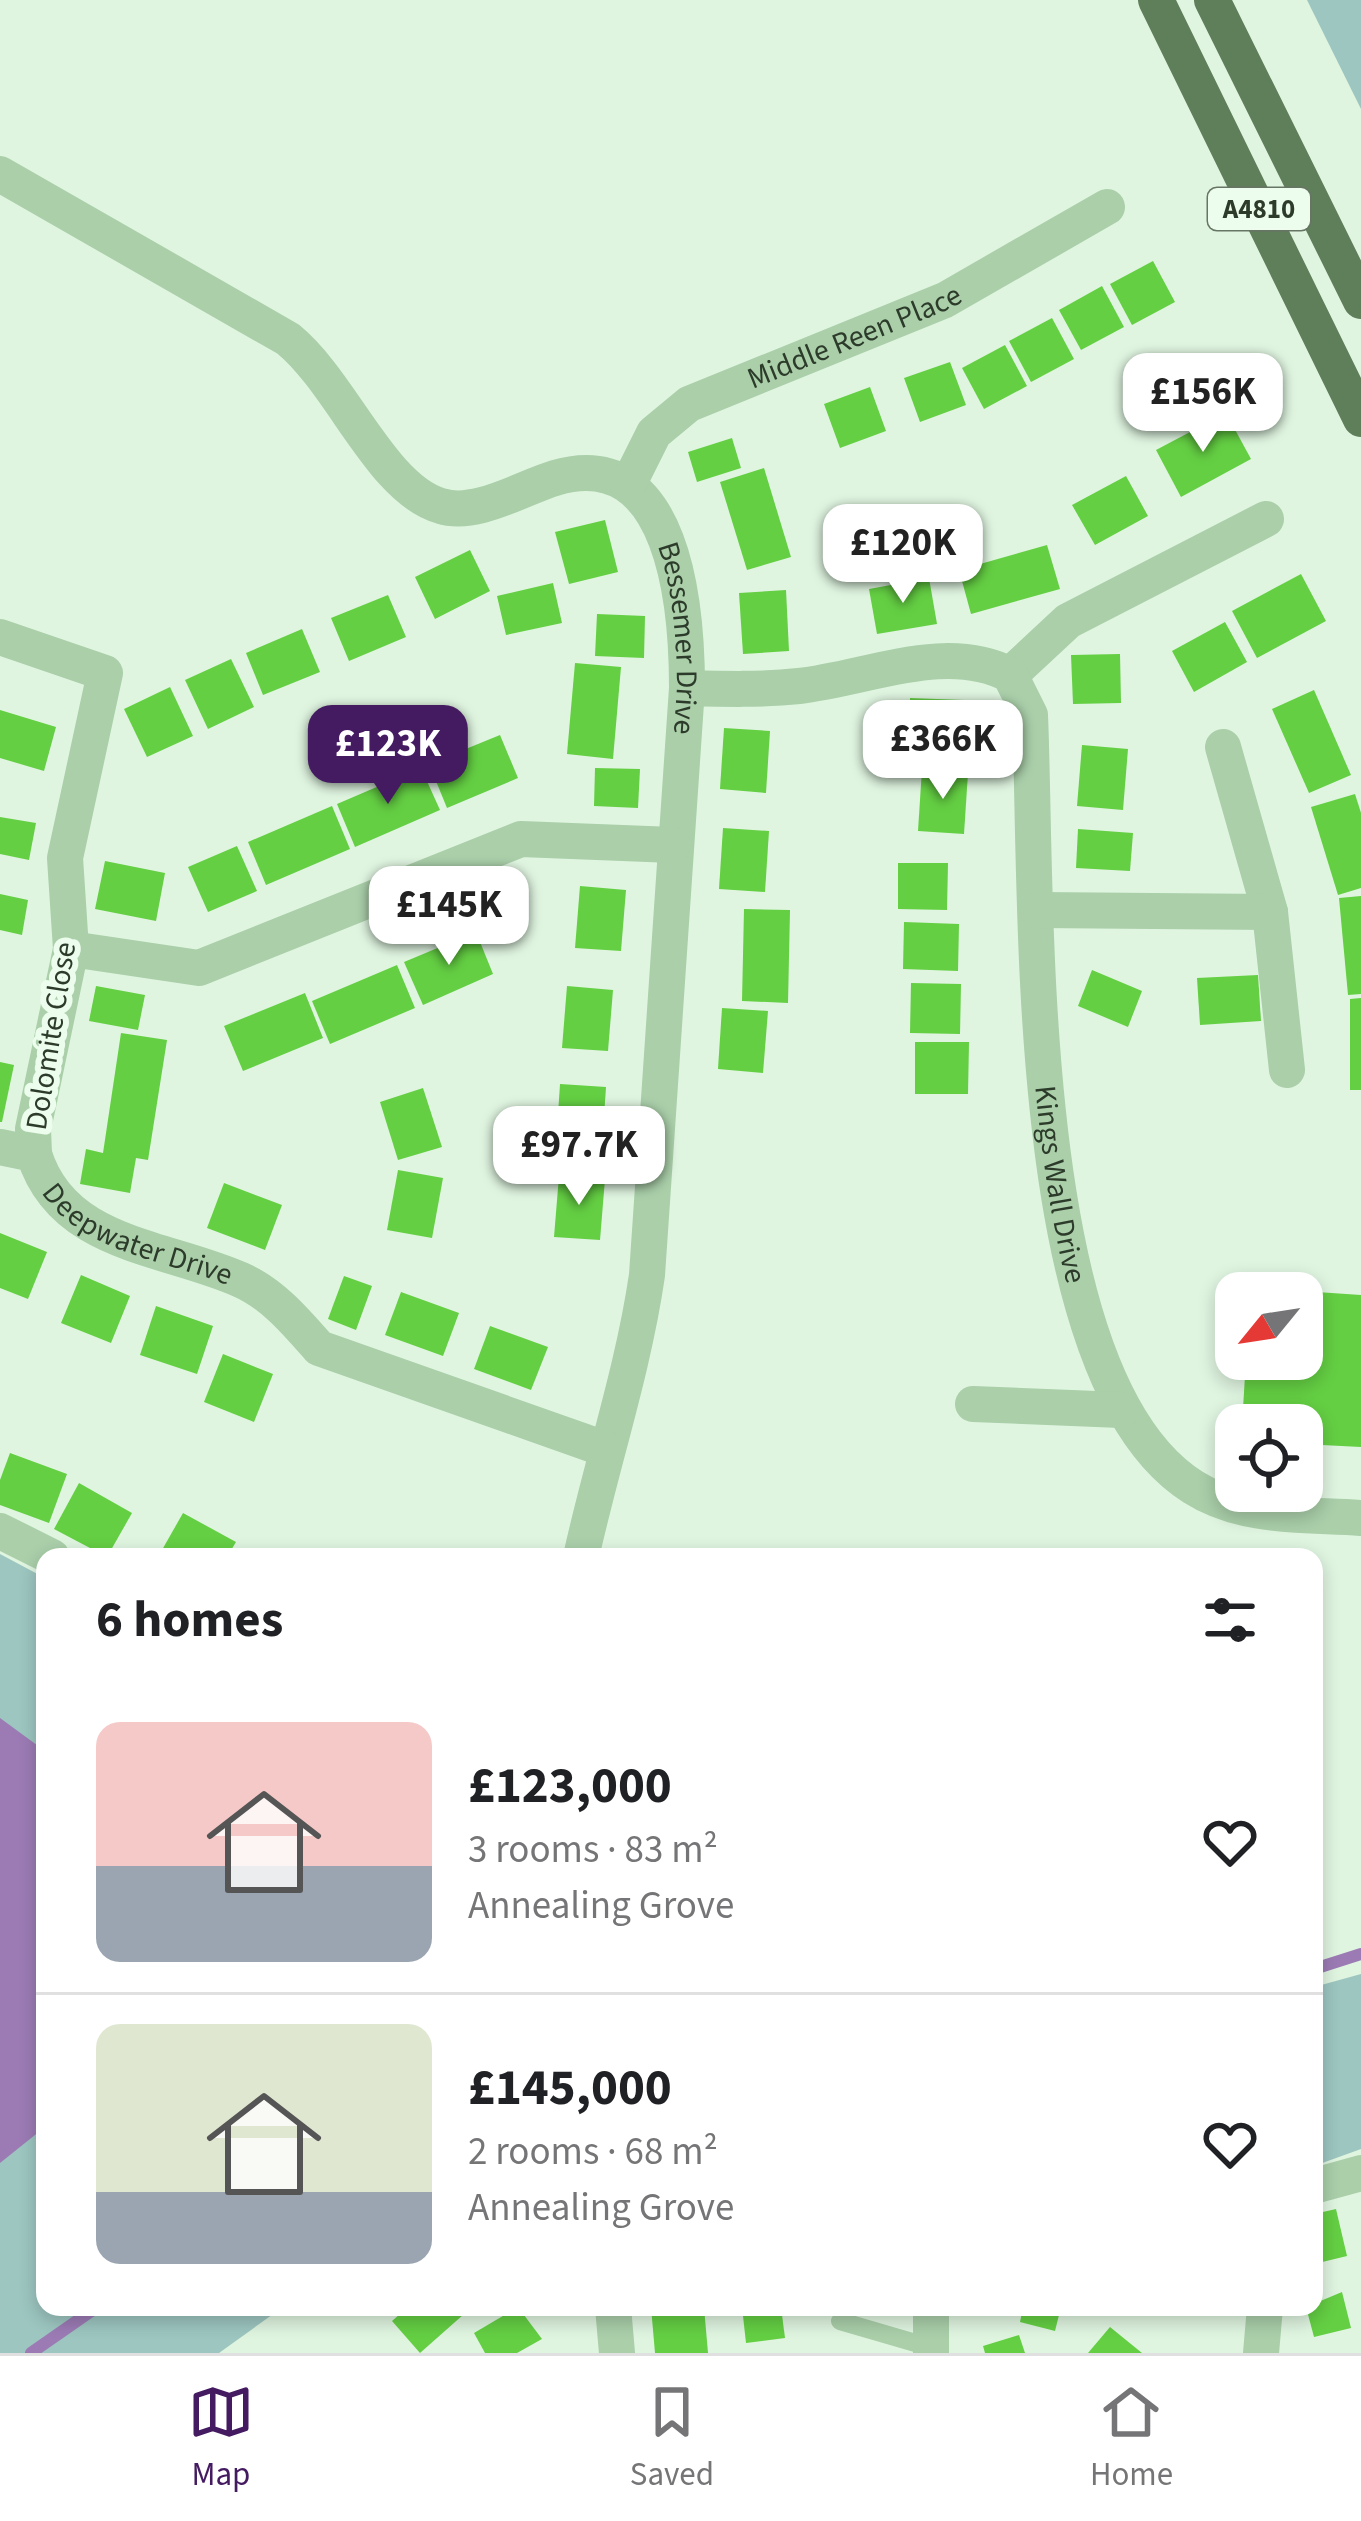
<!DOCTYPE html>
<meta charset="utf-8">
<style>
body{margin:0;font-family:"Source Sans 3",sans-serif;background:#f2f2f2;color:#202124;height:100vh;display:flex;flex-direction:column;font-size:45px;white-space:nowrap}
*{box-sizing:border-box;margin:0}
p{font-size:39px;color:#757577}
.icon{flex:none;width:66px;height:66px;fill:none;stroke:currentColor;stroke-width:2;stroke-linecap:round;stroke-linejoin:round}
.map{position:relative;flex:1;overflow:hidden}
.drawer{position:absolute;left:36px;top:1548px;width:1287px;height:768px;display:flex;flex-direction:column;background:#fff;border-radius:24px;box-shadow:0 6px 18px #0003}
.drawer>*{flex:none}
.needle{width:78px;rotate:240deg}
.controls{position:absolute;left:1215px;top:1272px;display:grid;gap:24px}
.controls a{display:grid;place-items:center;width:108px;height:108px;border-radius:24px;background:#fff;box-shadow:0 6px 18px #0003;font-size:60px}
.price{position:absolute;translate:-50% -102px;padding:0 27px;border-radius:24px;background:#fff;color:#222;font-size:39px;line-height:78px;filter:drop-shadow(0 3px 6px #0008)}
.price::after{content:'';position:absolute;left:50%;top:72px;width:36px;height:27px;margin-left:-18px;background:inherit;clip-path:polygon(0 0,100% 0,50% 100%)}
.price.on{background:#441b61;color:#fff}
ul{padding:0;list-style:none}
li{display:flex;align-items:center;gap:36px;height:300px;padding:0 60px}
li+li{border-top:3px solid #e0e0e0}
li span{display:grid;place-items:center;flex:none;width:336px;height:240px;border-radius:24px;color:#555}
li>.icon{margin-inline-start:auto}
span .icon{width:144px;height:144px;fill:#fffc;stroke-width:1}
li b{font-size:51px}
h2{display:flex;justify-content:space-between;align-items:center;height:144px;padding:0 60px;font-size:51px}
.menu{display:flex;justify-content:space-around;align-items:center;height:168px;border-top:3px solid #e0e0e0;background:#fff;font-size:33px;color:#757577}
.menu a{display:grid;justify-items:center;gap:6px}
.menu .on{color:#441b61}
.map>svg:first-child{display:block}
.green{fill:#9dc6c0}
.water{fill:#9c7bb5}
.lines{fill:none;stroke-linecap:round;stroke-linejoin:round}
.stream{stroke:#9c7bb5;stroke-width:12}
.building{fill:#64cf43}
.lane{stroke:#aacfa9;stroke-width:18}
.street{stroke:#aacfa9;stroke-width:36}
.primary{stroke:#5f7e5a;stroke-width:36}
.labels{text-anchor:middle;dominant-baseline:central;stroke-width:12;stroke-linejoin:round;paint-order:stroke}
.shield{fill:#ecfced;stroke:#667564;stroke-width:3}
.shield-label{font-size:27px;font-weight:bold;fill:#2c3b2a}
.street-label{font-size:30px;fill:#2c3b2a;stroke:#ecfced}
</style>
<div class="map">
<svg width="1361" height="2353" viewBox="0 0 1361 2353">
<rect width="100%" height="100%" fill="#dff5e0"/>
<g class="green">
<path d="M1307,0H1361V109Z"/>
<path d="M0,1554L45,1578V2307H283L219,2353H0Z"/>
<path d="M1361,1974V2149L1314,2166V1987Z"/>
</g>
<path class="water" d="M0,1718L45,1751V2127L0,2163Z"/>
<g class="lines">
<g class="stream">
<path d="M1314,1969L1361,1954"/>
<path d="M31,2353L97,2307"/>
</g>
</g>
<g class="building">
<path d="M1153,261L1175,302L1132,325L1110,284Z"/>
<path d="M1102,286L1124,327L1081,350L1059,310Z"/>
<path d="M1052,318L1074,359L1031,382L1009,341Z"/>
<path d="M1005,345L1027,386L984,409L962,368Z"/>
<path d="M950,362L966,405L920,422L904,378Z"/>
<path d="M870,387L886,431L840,448L824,404Z"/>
<path d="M1226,413L1251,459L1181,497L1156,450Z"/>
<path d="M732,438L741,468L697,482L688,452Z"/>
<path d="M764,468L791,557L747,570L720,482Z"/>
<path d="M1126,476L1148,516L1095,545L1072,505Z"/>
<path d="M605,520L618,572L569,584L555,532Z"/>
<path d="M1047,545L1060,589L971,614L959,570Z"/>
<path d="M470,550L490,591L435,619L415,577Z"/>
<path d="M1301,574L1326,621L1257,658L1232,611Z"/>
<path d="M929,578L937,624L877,634L869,589Z"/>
<path d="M553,583L562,623L506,635L497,596Z"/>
<path d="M786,590L789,651L743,654L739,593Z"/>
<path d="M388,595L406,637L349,661L331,618Z"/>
<path d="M597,614L645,616L644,658L595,656Z"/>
<path d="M1225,622L1247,662L1194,692L1172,651Z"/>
<path d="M302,629L320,672L263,695L246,653Z"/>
<path d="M1120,654L1121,703L1073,704L1071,655Z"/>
<path d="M231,659L254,707L208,729L185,680Z"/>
<path d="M575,663L621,667L613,759L567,754Z"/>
<path d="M170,687L193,736L147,757L124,709Z"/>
<path d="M1314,690L1351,775L1309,793L1272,709Z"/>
<path d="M910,698L964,700L963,737L910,736Z"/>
<path d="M0,710L56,727L44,771L0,758Z"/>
<path d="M724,728L770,731L766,793L720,789Z"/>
<path d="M500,735L518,778L447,808L429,764Z"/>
<path d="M1082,745L1128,749L1123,810L1077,806Z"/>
<path d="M421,768L440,810L355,847L337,804Z"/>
<path d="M595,768L640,769L638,808L594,806Z"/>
<path d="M922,769L968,773L964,834L918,831Z"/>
<path d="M1355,794L1361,813V888L1338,895L1311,807Z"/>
<path d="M332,806L350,849L266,885L248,842Z"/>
<path d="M0,817L36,823L29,860L0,854Z"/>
<path d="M723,828L769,831L765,892L719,889Z"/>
<path d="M1078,829L1133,833L1130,871L1076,868Z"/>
<path d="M237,846L257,891L208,912L188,867Z"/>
<path d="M105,861L165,873L156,921L95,909Z"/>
<path d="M898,863H948L947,910L898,909Z"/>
<path d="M580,886L626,890L621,951L575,948Z"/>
<path d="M0,894L28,900L22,935L0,930Z"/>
<path d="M1361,896V994L1348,995L1339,898Z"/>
<path d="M744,909L790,910L788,1003L742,1001Z"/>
<path d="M904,922L959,924L958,971L903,969Z"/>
<path d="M476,932L493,974L423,1005L404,962Z"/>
<path d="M397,965L415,1008L330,1044L312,1001Z"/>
<path d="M1092,970L1142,991L1128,1027L1078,1006Z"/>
<path d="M1258,975L1261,1021L1200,1025L1197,978Z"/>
<path d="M911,983L961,984L960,1034L910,1033Z"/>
<path d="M96,986L145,995L138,1030L89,1021Z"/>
<path d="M567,986L613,990L608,1051L562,1048Z"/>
<path d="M305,993L323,1038L243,1071L224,1026Z"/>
<path d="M1361,998V1090H1350V999Z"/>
<path d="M722,1008L768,1011L763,1073L718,1069Z"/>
<path d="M121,1033L167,1040L148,1160L136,1158L130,1193L80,1184L86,1149L103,1153Z"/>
<path d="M915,1042H969L968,1094H915Z"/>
<path d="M0,1062L14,1065L2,1122H0Z"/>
<path d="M560,1084L606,1087L602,1148L556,1145Z"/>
<path d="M423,1088L442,1147L398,1160L380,1102Z"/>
<path d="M398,1170L443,1178L432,1238L387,1230Z"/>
<path d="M559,1176L605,1179L600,1240L554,1237Z"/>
<path d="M224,1183L282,1205L265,1250L207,1228Z"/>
<path d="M0,1233L47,1252L28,1299L0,1288Z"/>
<path d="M81,1275L130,1296L111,1343L61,1323Z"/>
<path d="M344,1276L372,1286L356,1330L328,1319Z"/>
<path d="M1302,1291L1361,1295V1447L1302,1444V1425H1242L1246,1359H1302Z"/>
<path d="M401,1292L459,1313L443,1356L385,1335Z"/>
<path d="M156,1306L213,1326L197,1374L140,1355Z"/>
<path d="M490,1326L548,1347L531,1390L474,1369Z"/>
<path d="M223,1354L273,1374L254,1422L204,1402Z"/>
<path d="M10,1453L67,1474L49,1523L0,1505V1480Z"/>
<path d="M79,1483L132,1513L107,1557L54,1529Z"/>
<path d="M183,1513L236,1542L227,1557H158Z"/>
<path d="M1336,2209L1347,2256L1314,2264V2214Z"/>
<path d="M1342,2292L1351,2328L1314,2337L1306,2307Z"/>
<path d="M408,2307H457L463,2315L420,2353L392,2321Z"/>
<path d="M518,2307L542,2339L517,2353H485L474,2333Z"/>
<path d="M651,2307H704L708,2353H655Z"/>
<path d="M742,2307H781L785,2338L746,2343Z"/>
<path d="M1023,2307H1061L1055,2331L1020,2322Z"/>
<path d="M1110,2327L1142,2353H1088Z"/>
<path d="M1019,2335L1025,2353H985L983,2346Z"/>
</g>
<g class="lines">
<path class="lane" d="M840,2321L929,2347"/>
<g class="street">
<path id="s1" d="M0,174L288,339C342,383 381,489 441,506C476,517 522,488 555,478C675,442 687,609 687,688L647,1275C633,1371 602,1462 581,1557"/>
<path id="s2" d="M628,485L654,433L689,404L945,300L1107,207"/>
<path d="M0,637L105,673L65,858L71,949L33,1129L34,1154"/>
<path d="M1010,675L1068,621L1266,519"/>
<path id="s3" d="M687,688C725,689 762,690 799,686C866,679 946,641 1010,675L1030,715C1038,903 1021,1378 1193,1487C1243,1519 1304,1514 1361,1518"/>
<path d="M1223,747L1270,912L1287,1070"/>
<path d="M1038,910L1270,912"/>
<path d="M71,949L199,968L521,839L673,845"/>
<path id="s4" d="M0,1147L34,1154C62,1246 165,1246 241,1280C273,1294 297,1323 319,1348L605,1449"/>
<path d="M973,1404L1121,1410"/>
<path d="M0,1531L52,1557"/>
<path d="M1314,2186L1361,2173"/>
<path d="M613,2307L617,2353"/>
<path d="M931,2353V2307"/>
<path d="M1261,2353L1265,2307"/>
</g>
<g class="primary">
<path d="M1156,0L1361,419"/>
<path d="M1212,0L1361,301"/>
</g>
</g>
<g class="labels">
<rect class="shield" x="1208" y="188" width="102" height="42" rx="9"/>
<g class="shield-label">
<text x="1259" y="209">A4810</text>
</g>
<g class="street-label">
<text stroke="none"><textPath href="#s2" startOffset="282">Middle Reen Place</textPath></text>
<text stroke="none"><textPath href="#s1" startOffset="924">Bessemer Drive</textPath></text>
<text transform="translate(51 1036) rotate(-81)">Dolomite Close</text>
<text stroke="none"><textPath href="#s3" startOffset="843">Kings Wall Drive</textPath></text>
<text stroke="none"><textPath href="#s4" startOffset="174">Deepwater Drive</textPath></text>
</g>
</g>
</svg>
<div class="controls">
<a><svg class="needle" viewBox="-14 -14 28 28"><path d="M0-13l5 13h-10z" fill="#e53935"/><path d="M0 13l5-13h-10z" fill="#757577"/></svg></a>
<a><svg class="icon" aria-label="locate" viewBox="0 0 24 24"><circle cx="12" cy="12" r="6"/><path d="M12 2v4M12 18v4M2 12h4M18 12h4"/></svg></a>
</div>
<b class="price" style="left:1203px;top:455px">£156K</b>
<b class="price" style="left:903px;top:606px">£120K</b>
<b class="price" style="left:943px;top:802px">£366K</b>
<b class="price on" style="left:388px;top:807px">£123K</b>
<b class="price" style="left:449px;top:968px">£145K</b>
<b class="price" style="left:579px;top:1208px">£97.7K</b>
<section class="drawer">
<h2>6 homes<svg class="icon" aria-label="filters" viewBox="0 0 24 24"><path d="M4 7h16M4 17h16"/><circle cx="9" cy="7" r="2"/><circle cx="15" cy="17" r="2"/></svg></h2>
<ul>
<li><span style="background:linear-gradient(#f6c9c9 60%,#9aa5b1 0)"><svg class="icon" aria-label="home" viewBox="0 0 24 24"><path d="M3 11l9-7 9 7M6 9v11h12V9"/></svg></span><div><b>£123,000</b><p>3 rooms · 83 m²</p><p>Annealing Grove</p></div><svg class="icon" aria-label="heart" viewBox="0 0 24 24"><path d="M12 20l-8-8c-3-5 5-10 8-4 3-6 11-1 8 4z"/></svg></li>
<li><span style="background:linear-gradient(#dfe7d0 70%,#9aa5b1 0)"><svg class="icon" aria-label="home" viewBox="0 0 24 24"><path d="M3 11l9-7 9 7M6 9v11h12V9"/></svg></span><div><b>£145,000</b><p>2 rooms · 68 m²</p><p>Annealing Grove</p></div><svg class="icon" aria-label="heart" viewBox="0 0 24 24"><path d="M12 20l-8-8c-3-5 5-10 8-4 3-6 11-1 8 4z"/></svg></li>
</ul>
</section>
</div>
<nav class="menu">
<a class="on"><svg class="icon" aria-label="map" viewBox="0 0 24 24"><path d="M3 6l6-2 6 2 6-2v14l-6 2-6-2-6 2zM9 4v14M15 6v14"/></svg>Map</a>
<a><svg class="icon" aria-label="saved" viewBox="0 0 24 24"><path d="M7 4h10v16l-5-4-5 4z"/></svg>Saved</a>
<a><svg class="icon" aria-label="home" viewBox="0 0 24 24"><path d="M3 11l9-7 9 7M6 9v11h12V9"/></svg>Home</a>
</nav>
